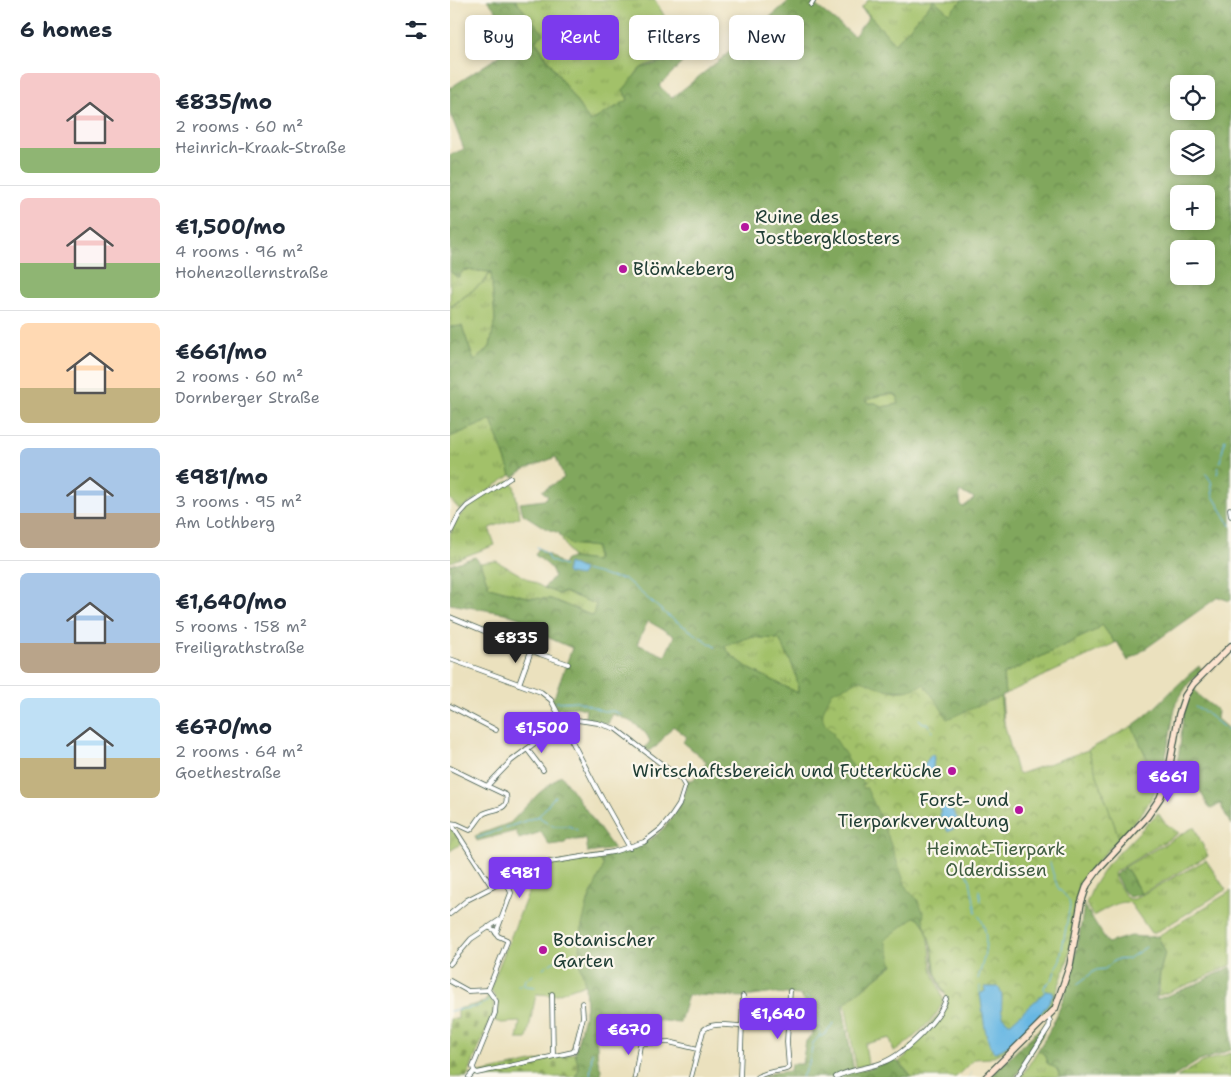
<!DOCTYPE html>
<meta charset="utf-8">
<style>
body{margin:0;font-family:"Shantell Sans",sans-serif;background:#f6f6f7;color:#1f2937;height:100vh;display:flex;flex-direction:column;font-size:19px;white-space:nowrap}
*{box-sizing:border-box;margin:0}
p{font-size:16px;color:#747a83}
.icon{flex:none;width:28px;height:28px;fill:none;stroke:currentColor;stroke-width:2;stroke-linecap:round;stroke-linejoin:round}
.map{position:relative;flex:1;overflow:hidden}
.panel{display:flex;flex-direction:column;background:#fff;width:450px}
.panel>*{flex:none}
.guide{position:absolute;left:15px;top:15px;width:475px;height:45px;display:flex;gap:10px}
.fabs{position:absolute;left:720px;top:75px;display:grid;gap:10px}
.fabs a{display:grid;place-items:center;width:45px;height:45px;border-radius:8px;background:#fff;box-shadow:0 2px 8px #0003;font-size:25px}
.price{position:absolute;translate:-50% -42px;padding:0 11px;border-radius:5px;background:#7c3aed;color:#fff;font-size:16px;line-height:32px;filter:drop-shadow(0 1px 2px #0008)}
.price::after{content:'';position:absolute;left:50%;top:30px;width:15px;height:11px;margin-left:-8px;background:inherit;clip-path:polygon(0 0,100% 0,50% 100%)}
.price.current{background:#222;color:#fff}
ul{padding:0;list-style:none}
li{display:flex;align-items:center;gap:15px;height:125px;padding:0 20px}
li+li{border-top:1px solid #e0e1e3}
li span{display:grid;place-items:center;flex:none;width:140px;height:100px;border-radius:8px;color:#555}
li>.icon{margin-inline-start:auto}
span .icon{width:60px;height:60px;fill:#fffc;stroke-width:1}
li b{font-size:21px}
h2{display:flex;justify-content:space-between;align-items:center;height:60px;padding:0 20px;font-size:21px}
.tag{padding:0 18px;border-radius:8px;background:#fff;box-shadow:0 2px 8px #0003;font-size:18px;line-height:45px}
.tag.current{background:#7c3aed;color:#fff}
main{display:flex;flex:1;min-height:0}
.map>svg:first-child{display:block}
.grass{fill:url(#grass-tufts);stroke:#607f4e}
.forest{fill:url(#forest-crowns);stroke:#507248;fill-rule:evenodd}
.cemetery{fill:url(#cemetery-stones);stroke:#607f4e}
.park{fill:url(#park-crowns);stroke:#607f4e}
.garden{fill:#a2c169;stroke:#607f4e}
.water{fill:#68b7e3;stroke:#447a8c}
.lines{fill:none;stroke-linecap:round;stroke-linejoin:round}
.stream{stroke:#68b7e3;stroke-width:1}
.street-casing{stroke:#3e5649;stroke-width:5.5}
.secondary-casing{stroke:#3e5649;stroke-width:8}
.street{stroke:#fff;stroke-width:4}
.secondary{stroke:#fde4d0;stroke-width:5.5}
.poi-dot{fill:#b5179e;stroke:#fbf7ec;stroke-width:2}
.labels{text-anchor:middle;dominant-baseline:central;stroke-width:4.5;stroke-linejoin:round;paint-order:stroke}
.poi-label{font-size:18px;fill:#1f3d34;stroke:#fbf7ec;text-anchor:start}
.park-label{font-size:18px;fill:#405e41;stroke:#fbf7ec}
</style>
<main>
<section class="panel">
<h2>6 homes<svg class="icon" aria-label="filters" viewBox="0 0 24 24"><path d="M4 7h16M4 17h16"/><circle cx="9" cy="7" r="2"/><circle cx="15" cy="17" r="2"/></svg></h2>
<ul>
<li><span style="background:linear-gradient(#f6c9c9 75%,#8fb573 0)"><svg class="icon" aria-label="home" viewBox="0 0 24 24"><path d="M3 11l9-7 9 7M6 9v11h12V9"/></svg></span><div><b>€835/mo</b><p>2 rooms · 60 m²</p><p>Heinrich-Kraak-Straße</p></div></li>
<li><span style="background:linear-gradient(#f6c9c9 65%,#8fb573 0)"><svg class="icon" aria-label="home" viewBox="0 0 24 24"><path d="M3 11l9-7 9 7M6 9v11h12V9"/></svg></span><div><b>€1,500/mo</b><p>4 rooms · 96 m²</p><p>Hohenzollernstraße</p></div></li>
<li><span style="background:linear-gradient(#ffd9b3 65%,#c2b280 0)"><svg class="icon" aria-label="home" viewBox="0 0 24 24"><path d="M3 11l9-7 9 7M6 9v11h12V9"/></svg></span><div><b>€661/mo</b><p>2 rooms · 60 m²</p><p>Dornberger Straße</p></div></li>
<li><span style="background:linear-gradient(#a9c7e8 65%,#b9a48a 0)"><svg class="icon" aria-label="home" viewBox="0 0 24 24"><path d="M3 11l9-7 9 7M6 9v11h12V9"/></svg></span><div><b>€981/mo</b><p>3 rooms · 95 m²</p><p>Am Lothberg</p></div></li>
<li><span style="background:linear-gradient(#a9c7e8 70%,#b9a48a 0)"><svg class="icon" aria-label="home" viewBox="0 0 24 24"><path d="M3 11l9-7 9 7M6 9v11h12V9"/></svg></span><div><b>€1,640/mo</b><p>5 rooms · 158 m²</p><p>Freiligrathstraße</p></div></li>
<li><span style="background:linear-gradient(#bfe0f5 60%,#c2b280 0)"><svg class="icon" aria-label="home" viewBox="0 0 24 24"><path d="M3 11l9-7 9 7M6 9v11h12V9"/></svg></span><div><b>€670/mo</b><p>2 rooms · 64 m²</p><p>Goethestraße</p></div></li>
</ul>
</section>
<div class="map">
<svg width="781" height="1077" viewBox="0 0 781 1077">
<defs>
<pattern id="grass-tufts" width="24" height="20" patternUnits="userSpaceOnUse" patternTransform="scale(1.25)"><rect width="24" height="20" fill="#a2c169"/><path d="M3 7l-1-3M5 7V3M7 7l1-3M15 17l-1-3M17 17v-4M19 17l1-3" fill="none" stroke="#839e57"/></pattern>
<pattern id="forest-crowns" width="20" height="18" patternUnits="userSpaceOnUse" patternTransform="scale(1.25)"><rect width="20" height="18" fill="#81a75d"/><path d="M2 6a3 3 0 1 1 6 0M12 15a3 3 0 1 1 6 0" fill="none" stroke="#69894e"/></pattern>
<pattern id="cemetery-stones" width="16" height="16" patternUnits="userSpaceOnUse" patternTransform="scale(1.25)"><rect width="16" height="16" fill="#a2c169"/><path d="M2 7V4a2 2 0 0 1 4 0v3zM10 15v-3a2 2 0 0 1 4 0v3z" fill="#839e57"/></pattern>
<pattern id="park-crowns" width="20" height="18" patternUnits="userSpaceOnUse" patternTransform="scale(1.25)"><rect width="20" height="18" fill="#a2c169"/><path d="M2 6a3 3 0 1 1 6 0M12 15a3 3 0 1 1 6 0" fill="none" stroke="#839e57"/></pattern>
</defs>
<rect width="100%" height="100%" fill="#fbf7ec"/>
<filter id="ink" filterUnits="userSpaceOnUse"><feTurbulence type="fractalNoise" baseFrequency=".02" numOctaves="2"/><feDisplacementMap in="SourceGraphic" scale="10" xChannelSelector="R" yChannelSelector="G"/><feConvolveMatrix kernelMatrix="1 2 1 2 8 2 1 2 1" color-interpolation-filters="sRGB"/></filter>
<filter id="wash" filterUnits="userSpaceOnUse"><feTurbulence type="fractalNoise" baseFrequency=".0096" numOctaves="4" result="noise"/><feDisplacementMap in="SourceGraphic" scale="20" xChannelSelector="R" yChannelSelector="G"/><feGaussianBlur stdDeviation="1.12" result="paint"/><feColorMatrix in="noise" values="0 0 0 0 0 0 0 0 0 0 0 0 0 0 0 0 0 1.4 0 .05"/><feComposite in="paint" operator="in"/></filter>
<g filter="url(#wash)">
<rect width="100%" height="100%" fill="#ebe1be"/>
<g class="grass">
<path d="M65,0H205L234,50L226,49L229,55C219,60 198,63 191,68C182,74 181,90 178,100L140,122L85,40L93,34Z"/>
<path d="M418,0H512L499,13L484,0L445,44L412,7Z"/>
<path d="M14,270L40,272L35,281L0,307V271L6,277Z"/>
<path d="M41,272L45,319L40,347L24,361L12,326L0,327V308L35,281Z"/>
<path d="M444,394L449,398L448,404L432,407L426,403H418L416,400L427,396Z"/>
<path d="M41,420L61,475L11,509H9L0,499V437Z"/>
<path d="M59,481L64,485L70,517L39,528L45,545L0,562C0,554 0,542 0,535C8,507 37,494 59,481Z"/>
<path d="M109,533L121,544L146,547V561L122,558Z"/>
<path d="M46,561L94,588L109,594L113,592L146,604L143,616L101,599L80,598L39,587L30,563Z"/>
<path d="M652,625L665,643L555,694L553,675L646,630Z"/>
<path d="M300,637L329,639C338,655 349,675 348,693L300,669L281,655L274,646Z"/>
<path d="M682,726L709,784L695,809L669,838L638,750Z"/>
<path d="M708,813L715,823L729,833L666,871L664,874L665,879L676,897L679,899H684L756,860L776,890L705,933H701L680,903C669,899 653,911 643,916L636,904L643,887L656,866Z"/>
<path d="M744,827L758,856L691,894L679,872L673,868Z"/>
<path d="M781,891V965L742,983L706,997L709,991L710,972L715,952L708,936Z"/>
<path d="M588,1050L594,1054L597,1063L607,1069L610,1077H571Z"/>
<path d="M781,1053V1077H727L753,1062Z"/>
</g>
<g class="forest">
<path d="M37,0H65L94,34L85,41L140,122L178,100L173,90L191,68L219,60L229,55L225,49L238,50L241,54L209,86L222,98L271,59L340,0H359L404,36L419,17L411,8L412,7L445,44L484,0L499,13L512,0H781V600L780,601L768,597L678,661L667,642L665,643L652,625L646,630L553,675L555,694L552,696L554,723L550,697L507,739L474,685L462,691L437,690L392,741L484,889L494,994C490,986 486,978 484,969C481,951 484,925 464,917L435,940L443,964L395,1003L393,1008L404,1071L422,1068L445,1059L462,1077H313L322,1073L340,1071L341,1064H352L356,1041L363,1033L361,1006H358L350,995L325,993L295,997L238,995L230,1022L198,1020L195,1025L179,1026L165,1029L162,1034L144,1036C149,1043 146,1051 148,1060C149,1066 152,1068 151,1075L152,1077H125L129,1069L125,1053L136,1007L135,984L129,961L132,925L135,910L153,865L150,860L144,857C180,852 209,843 227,809C233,800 236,791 236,780H243L257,762L233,742L237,737L223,726L206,747H204L199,751L195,748L200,741C194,726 177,719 162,714L158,724L135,719L136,709L126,707L107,709L101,699L105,695L122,648L81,630L83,623L54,613L0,604V565L25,557L30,563L39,587L80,598L101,599L143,616L146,604L114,592L109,594L94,588L104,576C103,566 92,561 85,555L89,548L113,565L115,560L122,558L146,561V547L120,544L109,533L95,528L73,514L70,503L94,500L98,496L92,491L114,478L106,457L73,470L64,477L61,475L41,420L0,437V327L12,326L24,361L40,347L45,319L41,272L14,270L8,278L0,271V155L14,149L0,113V88L66,45L65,33ZM729,84H756V111H729ZM729,139H756V166H729ZM729,194H756V221H729ZM729,249H756V276H729ZM438,394H444L448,397V404L432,407L426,403H418L416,401L427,396ZM509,492L523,497L524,499L513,507L511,506ZM198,621L224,636L215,656L187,644ZM300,637L329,639C338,655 349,675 348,693L300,669L281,655L274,646Z"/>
<path d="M749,666L753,670L738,684L726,703L713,772L709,784L682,726C708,708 725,685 749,666Z"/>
<path d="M744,689L750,697L766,709L768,712L767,719L781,731V825L770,804L760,809L741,775H736L721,789C724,775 728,760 730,746C733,725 731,707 744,689Z"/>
<path d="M111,775L164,849L138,853L136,839L125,840L118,839L115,843L99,845L91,832L69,839L66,831L27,841L25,836L60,823L88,794Z"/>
<path d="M673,868L679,872L691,894L679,897L673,890L665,875Z"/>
<path d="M634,905L658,943L680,936L698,937L708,936L715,952L710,972L706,1000L742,986L781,967V1050L747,1062L723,1077H610L607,1069L597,1063L594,1054L588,1050C618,1003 626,960 634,905Z"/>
<path d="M589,1029L594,1033L565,1077H540Z"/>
</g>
<g class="cemetery">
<path d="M39,994L44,1003L43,1013L17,1077H0V1019H8V1009L35,1002Z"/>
<path d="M125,1053L129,1069L125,1077H21V1075Z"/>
</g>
<g class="park">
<path d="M411,680C435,689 450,698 474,684C482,696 491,707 497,719L550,697L553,719L567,772L569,774L638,750L669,838L643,866L632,880L618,960L601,1007L562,1047L540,1058L524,1059L506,1077H462L449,1062L457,1055L458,1049L496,1006L497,998L486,974L482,947L473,919L474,914L467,899L457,889L433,823L416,787L414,789L412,785L414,784L383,735L384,733C365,720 374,709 382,692Z"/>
<path d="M0,826L12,843L0,851Z"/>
</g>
<g class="garden">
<path d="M144,857L150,860L153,865L152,870L138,901L132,925L129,961L135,984L104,995L86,994L77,1039H67L70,1022L51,1023L45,1021L48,1002L40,989L81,886L75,883L70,875L90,865Z"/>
<path d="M464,917C481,922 480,953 482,968C484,979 490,988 493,999C493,1014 457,1044 444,1052L440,1038L415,1044L418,1065L406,1067L395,1003L443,965L435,940Z"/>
</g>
<g class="water">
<path d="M118,563L133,570L131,576L118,574L116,572Z"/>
<path d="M481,755H483L484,758L483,767L484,779L473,772L471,769Z"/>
<path d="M491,803L502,810L511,824L498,832L490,815Z"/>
<path d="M535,987H548C558,1000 544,1012 559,1023H561L596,991L603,992V994C598,1009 560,1051 544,1052C534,1041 533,1009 530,994L535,991Z"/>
</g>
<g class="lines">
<g class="stream">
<path d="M770,462L775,439"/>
<path d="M756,474L761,481L763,496L781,526"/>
<path d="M767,474L769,467"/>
<path d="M87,547L96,553L99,560L114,566"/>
<path d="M133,570L147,573L158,577L175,579L217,615L265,647"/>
<path d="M106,702L127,701L153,711H163L173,715"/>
<path d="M745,707L755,712L781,733"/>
<path d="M469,719L473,723H477L483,732"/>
<path d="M89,817L103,826H119L127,830"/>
<path d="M27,838L89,816L105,796"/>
<path d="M515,870L520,880L526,913"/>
<path d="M529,890L531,901"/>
<path d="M108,959H124"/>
<path d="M100,964L107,960"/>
<path d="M93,968L97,965"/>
<path d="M528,979C534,958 542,936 529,916"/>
<path d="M73,984L76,979L83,975"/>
<path d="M68,985L85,987"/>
<path d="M626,985L646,970L655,969L665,960L678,959L696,947"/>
<path d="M530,986V993"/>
<path d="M595,992L594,987L603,978L606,967L610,960L620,906C619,897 615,896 609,889C607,887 600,865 600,862"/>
<path d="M0,1011C14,1008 31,1009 41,998"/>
<path d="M370,1037L375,1034L384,1023"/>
<path d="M140,1077L142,1052"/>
<path d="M352,1077L359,1063L363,1043L370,1035C367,1023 367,1007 357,998"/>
<path d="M519,1077L521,1073"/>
</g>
</g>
</g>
<g filter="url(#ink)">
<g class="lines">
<defs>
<g id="street">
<path d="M361,5L364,0"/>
<path d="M780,509L781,516"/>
<path d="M0,533L9,515L17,506L60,478"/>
<path d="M0,617L90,654L118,664"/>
<path d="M0,659L91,692L101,700L111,719"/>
<path d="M69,684L81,651"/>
<path d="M0,706L46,730"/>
<path d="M112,722L149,793L180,848"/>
<path d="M77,749L93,770"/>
<path d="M0,768L37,786L61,761L109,725L116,721L127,720L148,723L166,729L231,779L235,786L229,805L221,817L211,829L194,842L163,852L87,864L17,900L0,914"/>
<path d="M0,823L7,824L20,830C25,826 28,819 33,814C42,808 60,812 56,795L37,786"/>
<path d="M3,824L4,828L42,887"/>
<path d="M38,927L44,930L48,936L57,940V942L38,990"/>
<path d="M46,933L61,893L56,879"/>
<path d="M0,964L21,939L51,919"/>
<path d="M0,981L18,991L38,990"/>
<path d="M102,994L103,1056"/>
<path d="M24,1071L27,1073L123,1052L125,1049L133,1017L132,1003"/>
<path d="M19,1077L24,1071L23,1067L45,1013L46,1001L38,990"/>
<path d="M185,1077L190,1045L193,1043L219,1042L248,1049"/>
<path d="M241,1077L253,1031C260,1021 281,1026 292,1026"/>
<path d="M290,1077L293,996"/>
<path d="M308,1077C321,1069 328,1073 339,1068L337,1042L340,991"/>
<path d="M386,1077C402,1068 418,1069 434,1062C454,1054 490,1019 496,999"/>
<path d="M567,1077L599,1027L600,1021L598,1017"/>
</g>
<path id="secondary" d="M536,1077L605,1009L620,965L631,903L637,885L648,870L697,817L710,798L717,780L729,714L735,696L743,684L781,646"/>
</defs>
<use href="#street" class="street-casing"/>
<use href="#secondary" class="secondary-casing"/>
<use href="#street" class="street"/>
<use href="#secondary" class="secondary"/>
</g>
</g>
<g class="poi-dot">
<circle cx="295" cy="227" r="5"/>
<circle cx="173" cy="269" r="5"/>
<circle cx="502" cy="771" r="5"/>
<circle cx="569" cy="810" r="5"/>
<circle cx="93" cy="950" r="5"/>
</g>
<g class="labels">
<g class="poi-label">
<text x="305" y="217">Ruine des<tspan x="305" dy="21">Jostbergklosters</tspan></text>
<text x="183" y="269">Blömkeberg</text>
<text x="492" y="771" text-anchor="end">Wirtschaftsbereich und Futterküche</text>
<text x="559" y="800" text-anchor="end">Forst- und<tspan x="559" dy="21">Tierparkverwaltung</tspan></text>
<text x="103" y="940">Botanischer<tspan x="103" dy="21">Garten</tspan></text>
</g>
<g class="park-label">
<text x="546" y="849">Heimat-Tierpark<tspan x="546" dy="21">Olderdissen</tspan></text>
</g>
</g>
</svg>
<div class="fabs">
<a><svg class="icon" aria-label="locate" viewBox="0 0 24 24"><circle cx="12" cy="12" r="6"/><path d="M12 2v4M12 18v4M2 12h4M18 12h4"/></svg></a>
<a><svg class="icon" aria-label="layers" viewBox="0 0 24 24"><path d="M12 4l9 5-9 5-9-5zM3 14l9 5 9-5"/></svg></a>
<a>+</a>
<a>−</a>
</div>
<b class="price current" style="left:66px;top:664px">€835</b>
<b class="price" style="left:92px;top:754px">€1,500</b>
<b class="price" style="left:718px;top:803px">€661</b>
<b class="price" style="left:70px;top:899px">€981</b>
<b class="price" style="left:328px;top:1040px">€1,640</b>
<b class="price" style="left:179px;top:1056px">€670</b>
<div class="guide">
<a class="tag">Buy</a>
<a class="tag current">Rent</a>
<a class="tag">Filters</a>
<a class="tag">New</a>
</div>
</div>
</main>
